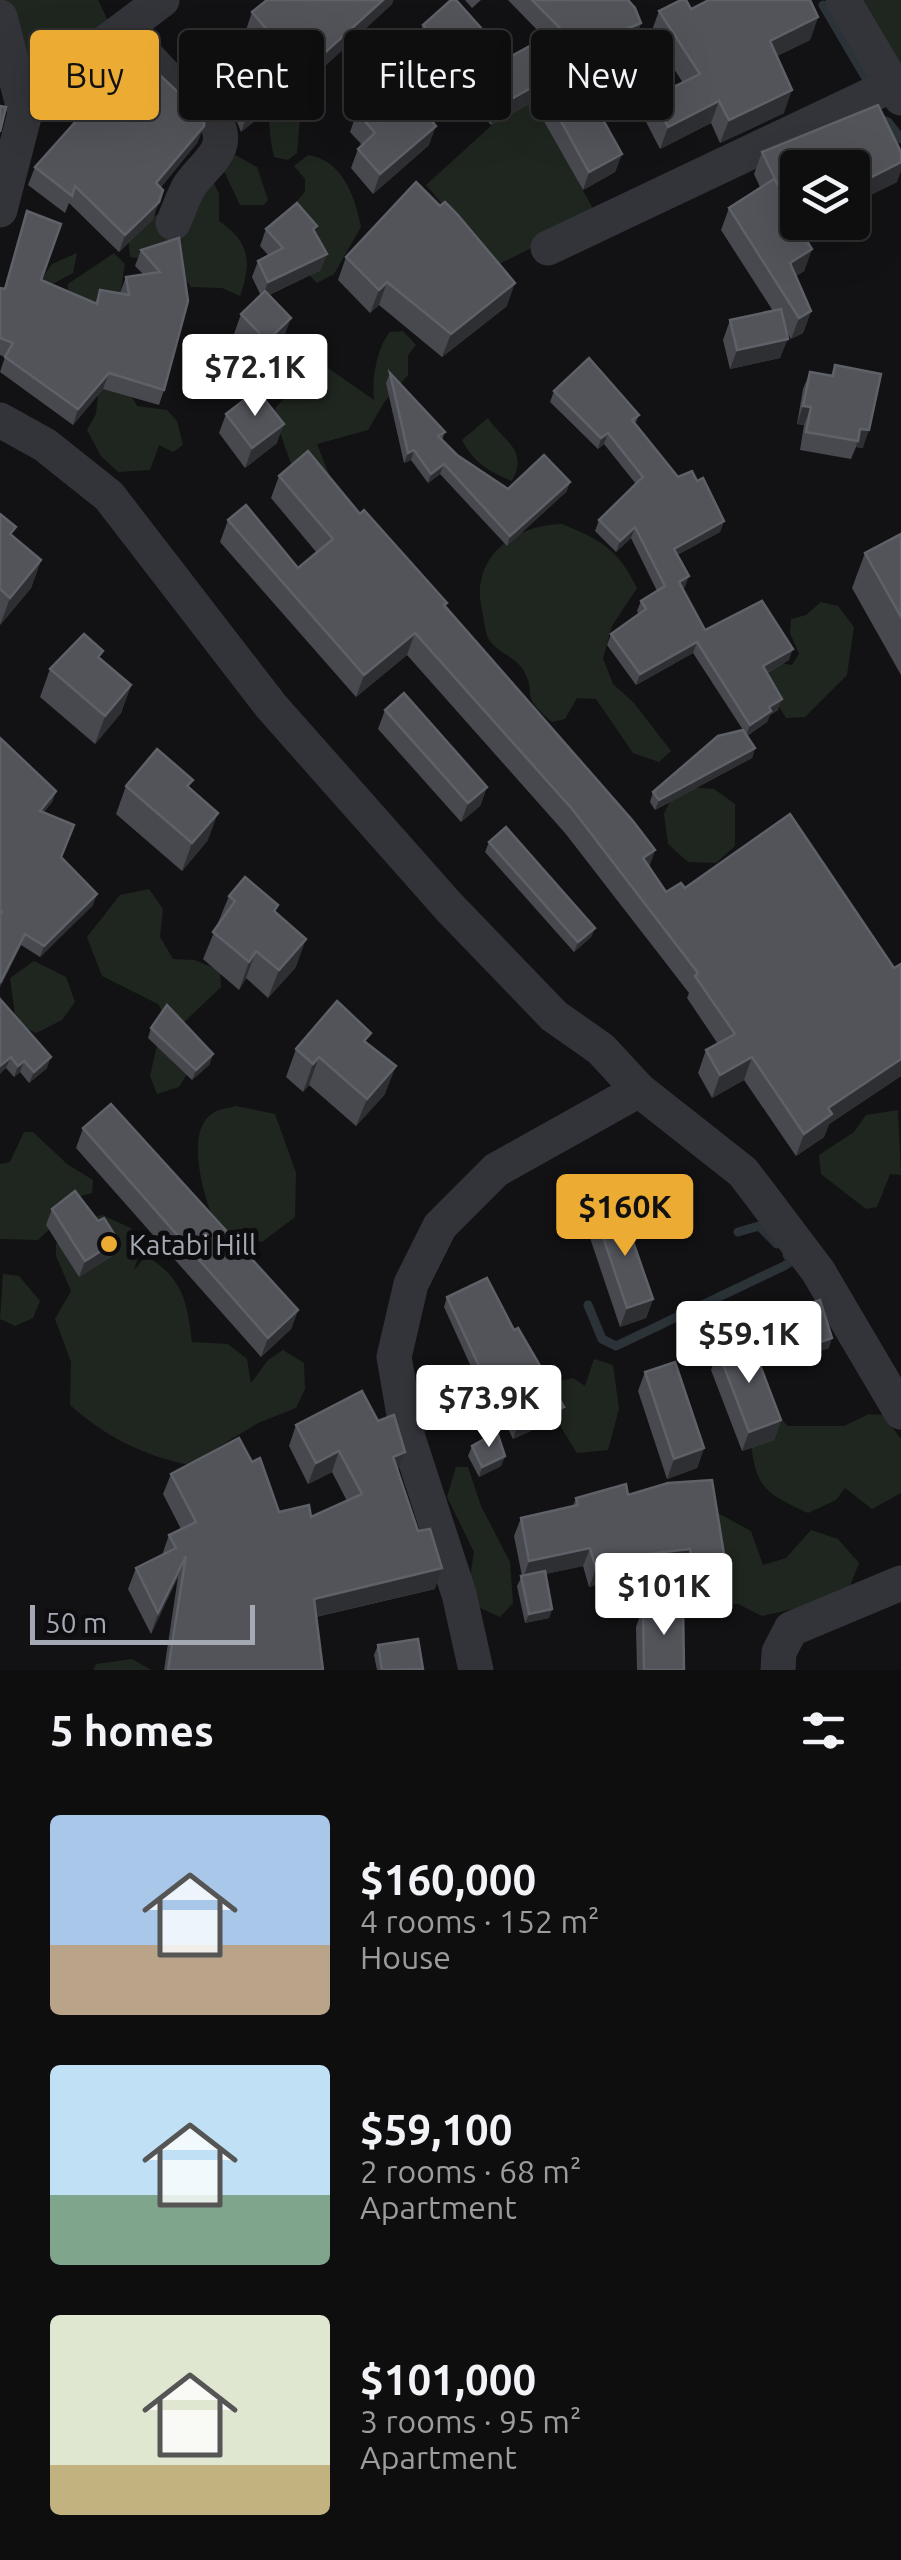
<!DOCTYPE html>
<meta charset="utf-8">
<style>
body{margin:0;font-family:Ubuntu,sans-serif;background:#1c1c1d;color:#f1f3f6;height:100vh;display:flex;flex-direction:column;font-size:38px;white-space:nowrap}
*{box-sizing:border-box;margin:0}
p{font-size:32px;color:#9b9c9e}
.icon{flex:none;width:55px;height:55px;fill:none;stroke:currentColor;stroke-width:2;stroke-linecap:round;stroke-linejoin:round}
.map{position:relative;height:1670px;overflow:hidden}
.sheet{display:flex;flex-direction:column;background:#0e0e0f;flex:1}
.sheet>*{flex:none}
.banner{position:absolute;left:30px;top:30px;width:842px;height:90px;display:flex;gap:20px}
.controls{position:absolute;left:780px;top:150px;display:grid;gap:20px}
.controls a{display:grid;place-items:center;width:90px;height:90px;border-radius:10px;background:#0e0e0f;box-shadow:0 10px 40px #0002,0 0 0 2px #2e2e2f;font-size:50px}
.scale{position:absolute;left:30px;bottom:25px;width:225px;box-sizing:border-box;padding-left:10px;border:5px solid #a4a9b4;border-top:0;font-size:28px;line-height:35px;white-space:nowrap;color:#a4a9b4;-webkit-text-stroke:8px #0d0d0f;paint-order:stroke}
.price{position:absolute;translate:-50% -85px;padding:0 22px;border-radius:10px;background:#fff;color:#222;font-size:32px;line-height:65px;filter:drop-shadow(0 2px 5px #0008)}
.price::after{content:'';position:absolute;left:50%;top:60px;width:30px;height:22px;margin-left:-15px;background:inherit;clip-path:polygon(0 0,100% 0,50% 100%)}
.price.selected{background:#ecab32;color:#111}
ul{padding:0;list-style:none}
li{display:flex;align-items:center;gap:30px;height:250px;padding:0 50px}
li span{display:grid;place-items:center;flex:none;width:280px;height:200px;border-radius:10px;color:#555}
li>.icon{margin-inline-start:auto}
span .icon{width:120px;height:120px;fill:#fffc;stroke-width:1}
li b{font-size:42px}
h2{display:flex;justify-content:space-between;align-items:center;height:120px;padding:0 50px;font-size:42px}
.tag{padding:0 35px;border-radius:10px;background:#0e0e0f;box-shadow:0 10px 40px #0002,0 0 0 2px #2e2e2f;font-size:35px;line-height:90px}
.tag.selected{background:#ecab32;color:#111}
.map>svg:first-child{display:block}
.green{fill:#1f261f}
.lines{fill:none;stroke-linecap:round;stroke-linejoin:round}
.stream{stroke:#2b3339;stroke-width:9}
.minor{stroke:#333439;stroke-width:35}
.wall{fill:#48494f}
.shaded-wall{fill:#2e2f33}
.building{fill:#52545a;stroke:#5f6168;stroke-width:2.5}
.poi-dot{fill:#ecab32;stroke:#0d0d0f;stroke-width:4}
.labels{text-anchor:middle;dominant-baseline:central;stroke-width:10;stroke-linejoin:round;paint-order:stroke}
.poi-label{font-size:28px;fill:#a4a9b4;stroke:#0d0d0f;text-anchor:start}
</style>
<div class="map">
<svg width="901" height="1670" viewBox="0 0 901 1670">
<rect width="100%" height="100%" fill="#121214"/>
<g class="green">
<path d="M5,0H98L111,27L30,96Z"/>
<path d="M853,0H901V87Z"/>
<path d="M279,87L300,119L297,153L288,160L274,157C269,136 265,105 279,87Z"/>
<path d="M534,101L597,216L495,266L426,185L493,124Z"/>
<path d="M232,153L257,167L268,200L264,205H240L221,165Z"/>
<path d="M308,155C342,160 355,196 361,227L334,274L317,283L310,276L318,250L289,210L305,192V179L294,166Z"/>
<path d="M213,181L219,194V221C250,242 252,262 240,296L222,288L191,287L174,264L130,257L128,234L147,217L169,212Z"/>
<path d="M77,253L73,273L45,288L43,277L52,264Z"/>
<path d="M114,253L125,264L120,295L99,313L68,292V284Z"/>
<path d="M403,331L416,345L408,355V375L385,401L368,430L317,444L339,500L298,486C291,459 278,435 275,408L294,388H304L294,378L290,357L312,344L325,351L328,368L374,400C372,380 376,349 390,332Z"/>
<path d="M125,385L137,406L167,410L177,421L183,445L173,452L159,445L150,470L118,472L101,456L87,430L96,414L99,387Z"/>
<path d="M488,418C504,442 529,450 512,481C489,472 473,462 462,440Z"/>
<path d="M562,524C601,540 618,549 637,588L612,626L603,658L613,684L634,703L671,751L659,762L633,753L596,699L577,698L565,719L552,722C518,693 538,698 524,671C517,658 497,652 489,640C485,633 484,619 482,610C470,558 513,525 562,524Z"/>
<path d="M821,602L838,606L854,627L847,675L805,717L786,718L765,683L767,661L792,665L799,654L790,633L791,619L806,615Z"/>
<path d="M687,787L714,789L735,804V846L716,863L688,862L668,844L664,814L674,792Z"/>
<path d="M149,889L163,909L160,937L173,959L194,960L220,970L221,987L182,1024L190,1069L179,1087L157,1094L150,1076L164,1015L158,1004L102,976L87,937L120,895Z"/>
<path d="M34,961L66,977L75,1002L62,1020L36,1033L16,1023L10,978Z"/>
<path d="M236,1106L275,1114L296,1173L295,1217L262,1242L218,1233C208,1207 181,1133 213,1113C218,1109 229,1108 236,1106Z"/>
<path d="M898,1110L901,1175L890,1174L877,1207L866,1209L821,1174L819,1155L854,1132L866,1115Z"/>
<path d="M24,1132H33L67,1164L93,1180L92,1193L70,1199L58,1221L38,1240L0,1239V1164L10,1162Z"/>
<path d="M102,1215L131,1228L140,1250L134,1270L146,1256C183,1278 187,1301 192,1342L228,1344L247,1359L251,1383L268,1360L283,1350L304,1363L305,1389L296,1408L258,1423L189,1465C142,1455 106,1437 70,1405L71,1362L55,1319L71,1291L56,1256V1244L81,1220Z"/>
<path d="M3,1274L19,1276L40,1301L33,1318L15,1326L0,1319Z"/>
<path d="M594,1359L613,1365L619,1409L608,1450L577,1453L554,1416L560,1381L573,1378L585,1386Z"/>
<path d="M771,1410L788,1426H844L869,1414L883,1415L901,1439V1493L872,1509L845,1488L836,1500L808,1513C763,1492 756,1488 750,1437Z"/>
<path d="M456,1467H468L481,1506L510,1562L513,1603L500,1617L478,1607L469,1584L474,1552L447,1497Z"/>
<path d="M716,1512L751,1531L763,1565L786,1558L811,1530L838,1539L859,1563L846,1597L762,1616L738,1604L718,1606L712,1583Z"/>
<path d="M132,1659L151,1670H93L96,1664Z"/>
</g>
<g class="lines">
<g class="stream">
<path d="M823,5L870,85"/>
<path d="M877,117L888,122L901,139"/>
<path d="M738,1232L759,1226L777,1244"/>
<path d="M588,1305L602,1339L616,1346L784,1266L792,1261L787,1255"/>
</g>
<g class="minor">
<path d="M843,0L901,98"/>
<path d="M0,17L25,113"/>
<path d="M128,26L138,47L165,76L214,118C233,149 207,161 190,185C183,196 179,210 173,223"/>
<path d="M0,210L25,113L81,61L162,0"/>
<path d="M548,248L892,85"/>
<path d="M0,420L45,445L109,496L271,706L449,907L554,1016L601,1049L639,1090L743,1172L818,1271L901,1412"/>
<path d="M476,1670L459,1594L408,1438L394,1357L411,1284L440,1226L496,1170L639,1090"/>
<path d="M778,1670L779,1652L791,1629L901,1583"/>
</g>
</g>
<g class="wall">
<path d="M267,0H393L392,4L313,77L293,53L276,67L246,30L252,12Z"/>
<path d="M465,0H481L472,8Z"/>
<path d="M508,0H628L641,23L634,42L592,59L595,65L588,83L584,85L622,154L615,172L583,190L533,102L491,125L416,43L423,25L508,58L545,38Z"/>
<path d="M691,9L818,17L810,40L777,56L784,113L720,143L711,123L660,149L645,120L653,97L683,83L651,33L659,11Z"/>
<path d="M237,85L282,86L275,105L241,132L230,104Z"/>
<path d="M113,90L204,126L197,143L161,187L153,219L119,252L69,203L65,213L28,185L35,167L75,122L61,108L67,91Z"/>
<path d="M878,105L897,182L852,204V168H798L792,206L810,234L807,242L812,249L804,271L796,276L811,311L803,333L791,339L786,331L780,358L730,369L723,340L730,320L773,311L721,230L729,208L760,187L754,174L762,152Z"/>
<path d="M357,112L429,145L373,194L351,168L358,149L362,145L350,132Z"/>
<path d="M27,211L41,280L95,303L100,290L120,293L126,277L143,274L135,266L141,250L179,238L164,390L159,405L103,389L73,425L0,372L5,357L0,355V288L4,289Z"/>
<path d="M266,229L314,232L321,270L269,295L284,337L260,360L234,334L241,314L261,296L252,277L258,261L268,255L260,246Z"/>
<path d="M346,257L507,306L442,357L379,305L370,313L338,280Z"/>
<path d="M835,365L863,448L856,447L851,459L800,450L804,425L797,424L803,389L810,372L831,375Z"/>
<path d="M390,373L445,432L442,440L457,455L508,489L570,482L566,492L507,546L440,474L428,483L411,460L404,463L386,383Z"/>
<path d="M554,391L639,415L635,424L678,477L697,481L724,521L720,532L677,555L685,587L683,588L705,630L789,660L767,673L778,710L770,715L767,722L747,736L755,748L752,758L655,810L650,802L653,792L743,730L693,653L636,685L607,645L611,634L639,615L637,611L641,601L657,591L631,538L616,552L595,531L599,520L636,484L604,444L598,449L550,402Z"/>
<path d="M226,414L277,443L245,468L219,433Z"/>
<path d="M279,476L360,514L447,603L445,607L655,850L649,867L666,892L685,888L894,968L901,964V1076L829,1124L824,1137L796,1156L744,1080L712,1098L698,1073L706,1050L718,1044L687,998L689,993L565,833L407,655L356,697L220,542L228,520L298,568L317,553L271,498Z"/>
<path d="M0,514L13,536L41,560L31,588L0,625Z"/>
<path d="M901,534V675L852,588L865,553Z"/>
<path d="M100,659L131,685L121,713L95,744L40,697L50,669Z"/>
<path d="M385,710L487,787L480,806L461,822L378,729Z"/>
<path d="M0,738L56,791L52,802L44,812L61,858L93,905L40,957L21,945L0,987Z"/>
<path d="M126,786L190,788L208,840L182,871L116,814Z"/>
<path d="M489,842L595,928L591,937L574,952L485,852Z"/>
<path d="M229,896L276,913L296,967L268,998L246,978L239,990L203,959Z"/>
<path d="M0,999L47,1068L29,1083L20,1072L14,1077L6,1068Z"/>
<path d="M151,1028L210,1064L192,1080L148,1038Z"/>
<path d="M367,1043L385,1094L356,1126L309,1085L303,1092L286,1077L296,1049Z"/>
<path d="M83,1128L298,1310L291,1329L261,1357L76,1148Z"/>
<path d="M52,1209L98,1221L118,1240L112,1256L79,1277L46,1225Z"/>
<path d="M596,1216L653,1299L646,1318L620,1327L589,1235Z"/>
<path d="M447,1297L514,1330L561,1417L513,1439L488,1388L482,1391L444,1307Z"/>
<path d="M796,1308L829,1348L805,1356L793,1318Z"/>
<path d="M718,1351L781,1420L774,1440L742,1451L711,1370Z"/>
<path d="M645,1372L704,1448L697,1468L667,1479L638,1391Z"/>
<path d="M296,1425L398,1470L435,1589L316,1617L323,1670H164L178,1577L151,1634L128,1589L136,1568L162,1555L169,1535L181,1529L163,1494L171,1474L279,1512L311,1517L347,1501L332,1472L308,1484L289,1446Z"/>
<path d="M472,1446L505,1456L501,1466L479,1477L468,1456Z"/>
<path d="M628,1495L727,1573L720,1591L688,1597L684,1567L619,1575L618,1579L589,1587L583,1566L545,1574L552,1609L549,1618L525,1623L517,1586L522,1576L514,1536L521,1518L573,1506L576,1498Z"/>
<path d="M643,1607L684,1670H637L636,1627Z"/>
<path d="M378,1645L423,1670H377L374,1655Z"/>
</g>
<g class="shaded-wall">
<path d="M383,0H393L392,4L313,77L319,58Z"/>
<path d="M818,17L810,40L762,63L770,41Z"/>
<path d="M641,23L634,42L579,65L586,46Z"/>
<path d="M300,35L293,53L276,67L283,49Z"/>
<path d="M595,65L588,83L570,91L577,73Z"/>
<path d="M540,83L533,102L491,125L497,107Z"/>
<path d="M282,86L275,105L241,132L248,113Z"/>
<path d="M792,90L784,113L720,143L729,120Z"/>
<path d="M719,101L711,123L660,149L668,127Z"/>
<path d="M204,126L197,143L150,200L156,183Z"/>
<path d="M436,126L429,145L373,194L380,174Z"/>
<path d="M622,154L615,172L583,190L589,172Z"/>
<path d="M901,162V171L897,182L852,204V187Z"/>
<path d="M798,185V203L775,214L783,192Z"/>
<path d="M159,202L153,219L119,252L125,235Z"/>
<path d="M810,234L802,255L812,249L804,271L782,285L790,263L805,238Z"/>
<path d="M327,254L321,270L262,298L268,282Z"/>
<path d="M387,282L379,305L370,313L379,290Z"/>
<path d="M515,283L507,306L442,357L451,334Z"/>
<path d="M811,311L803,333L791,339L799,318Z"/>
<path d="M291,318L284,337L260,360L267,341Z"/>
<path d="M788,339L780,358L730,369L737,350Z"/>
<path d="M109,373L103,389L73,425L78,409Z"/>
<path d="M803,406L811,407L804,425L797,424Z"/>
<path d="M284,424L277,443L245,468L252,448Z"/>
<path d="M860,429L869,430L863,448L856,447Z"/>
<path d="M608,433L604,444L598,449L601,438Z"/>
<path d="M414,450L411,460L404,463L408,453Z"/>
<path d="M444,464L440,474L428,483L431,474Z"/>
<path d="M570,482L566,492L507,546L510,536Z"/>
<path d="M724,521L720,532L670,559L674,549Z"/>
<path d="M635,527L631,538L616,552L620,541Z"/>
<path d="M41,560L31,588L0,625L10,598Z"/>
<path d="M689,576L685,587L675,593L679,582Z"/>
<path d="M415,633L407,655L356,697L364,675Z"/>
<path d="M697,642L693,653L636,685L640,674Z"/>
<path d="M793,649L789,660L759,677L763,666Z"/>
<path d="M131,685L121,713L95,744L105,716Z"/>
<path d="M782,699L778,710L770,715L767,722L746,736L750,725L769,707Z"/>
<path d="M755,748L752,758L655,810L659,800Z"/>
<path d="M487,787L480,806L461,822L468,803Z"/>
<path d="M56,791L52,802L36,822L40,811Z"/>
<path d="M218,813L208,840L182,871L192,843Z"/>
<path d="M655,850L647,872L643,858Z"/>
<path d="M97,894L93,905L40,957L44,946Z"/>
<path d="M595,928L591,937L574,952L578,942Z"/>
<path d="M25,934L21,945L0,987V983Z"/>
<path d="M306,939L296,967L268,998L279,970Z"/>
<path d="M256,951L246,978L239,990L249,962Z"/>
<path d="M213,1054L210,1064L192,1080L196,1070Z"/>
<path d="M11,1057L6,1068L0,1074V1066Z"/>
<path d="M51,1057L47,1068L29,1083L34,1072Z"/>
<path d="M319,1057L309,1085L303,1092L313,1064Z"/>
<path d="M752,1057L744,1080L712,1098L720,1075Z"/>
<path d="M901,1059V1076L829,1124L824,1137L796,1156L804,1134L828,1108Z"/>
<path d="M24,1061L20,1072L14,1077L18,1066Z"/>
<path d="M396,1066L385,1094L356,1126L367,1099Z"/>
<path d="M118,1240L112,1256L79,1277L85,1261Z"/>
<path d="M653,1299L646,1318L620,1327L627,1308Z"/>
<path d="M298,1310L291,1329L261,1357L268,1338Z"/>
<path d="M832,1338L829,1348L805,1356L809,1346Z"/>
<path d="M492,1378L488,1388L482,1391L486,1381Z"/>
<path d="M564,1407L561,1417L513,1439L516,1429Z"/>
<path d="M781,1420L774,1440L742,1451L749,1432Z"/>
<path d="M704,1448L697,1468L667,1479L674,1459Z"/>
<path d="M339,1451L332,1472L308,1484L316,1463Z"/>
<path d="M405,1452L397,1473L393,1457Z"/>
<path d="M505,1456L501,1466L479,1477L482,1467Z"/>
<path d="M590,1548L583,1566L523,1579L529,1561Z"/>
<path d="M690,1549L684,1567L619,1575L618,1579L589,1587L596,1569L623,1557Z"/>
<path d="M186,1556L178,1577L151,1634L158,1613Z"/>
<path d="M442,1568L435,1589L306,1619L314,1599Z"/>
<path d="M727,1573L720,1591L688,1597L695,1579Z"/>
<path d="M552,1609L549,1618L525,1623L529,1614Z"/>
</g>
<g class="building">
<path d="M267,0H383L319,58L300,35L283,49L252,12Z"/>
<path d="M451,0H456L508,58L561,29L532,0H628L635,8L641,23L586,46L595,65L577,73L622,154L589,172L540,83L497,107L423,25Z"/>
<path d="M681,0H686L691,9L709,0H810L818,17L770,41L792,90L729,120L719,101L668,127L653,97L700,74L659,11Z"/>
<path d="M142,58L204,117V126L156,183L163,190L159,202L125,235L75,186L72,196L35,167L86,110L67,91L92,68L113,90Z"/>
<path d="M264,63L282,86L248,113L237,85Z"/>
<path d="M388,85L410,111L418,104L436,126L380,174L358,149L375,133L357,112Z"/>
<path d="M878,105L901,152V162L852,187V168H841L840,165L834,168H798V185L783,192L798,215V222H802L810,234L805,238L812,249L790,263L811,311L799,318L729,208L774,179L778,185L762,152Z"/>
<path d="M0,106L6,107L0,132Z"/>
<path d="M416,182L440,206L445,202L457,214L515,283L451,334L387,282L379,290L346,257Z"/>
<path d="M297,203L317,226L313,229L327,254L268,282L258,261L283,248L266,229Z"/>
<path d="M27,211L61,224L41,280L97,304L100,290L129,295L126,277L160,272L141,250L179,238L188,301L164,390L109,373L78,409L5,357L13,343L0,338V288L5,289Z"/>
<path d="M265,291L291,318L267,341L241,314Z"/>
<path d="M781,309L788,339L737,350L730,320Z"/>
<path d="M589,358L639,415L632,420L678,477L692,471L697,481L703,478L724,521L674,549L689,576L679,582L705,630L762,601L793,649L763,666L782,699L769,707L771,711L750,725L697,642L640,674L611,634L646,609L641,601L665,586L635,527L620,541L599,520L643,477L608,433L601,438L554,391Z"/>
<path d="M835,365L881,374L869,430L860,429L858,441L806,432L811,407L803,406L810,372L833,376Z"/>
<path d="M390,373L445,432L438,436L457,455L508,489L544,455L570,482L510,536L444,464L431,474L414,450L408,453Z"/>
<path d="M257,390L284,424L252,448L226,414Z"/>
<path d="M308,451L360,514L364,510L447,603L444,605L633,821L655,850L643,858L666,892L681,883L685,888L790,814L894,968L901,964V1059L828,1108L832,1114L804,1134L752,1057L720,1075L706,1050L735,1034L695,976L698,973L573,810L415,633L364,675L228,520L246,505L298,568L333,539L279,476Z"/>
<path d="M0,514L16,527L10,534L41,560L10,598L0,589Z"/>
<path d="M901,534V617L865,553Z"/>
<path d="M84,634L103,651L98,657L131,685L105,716L50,669Z"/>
<path d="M404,693L487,787L468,803L385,710Z"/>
<path d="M743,730L755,748L659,800L653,792L718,736Z"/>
<path d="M0,738L56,791L40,811L74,825L61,857L97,894L44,946L25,934L0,983V914L2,912L0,910Z"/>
<path d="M157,749L193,780L187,786L218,813L192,843L126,786Z"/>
<path d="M506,827L595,928L578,942L489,842Z"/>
<path d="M245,877L278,905L274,911L306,939L279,970L256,951L249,962L213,932L235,901L229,896Z"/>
<path d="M0,999L51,1057L34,1072L24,1061L18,1066L11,1057L0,1066Z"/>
<path d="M337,1001L371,1033L364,1041L396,1066L367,1099L319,1057L313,1064L296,1049Z"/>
<path d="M167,1005L213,1054L196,1070L151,1028Z"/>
<path d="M111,1104L298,1310L268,1338L83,1128Z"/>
<path d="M75,1191L98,1221L104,1218L118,1240L85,1261L52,1209Z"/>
<path d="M622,1210L653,1299L627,1308L596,1216Z"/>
<path d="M487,1278L514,1330L518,1328L564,1407L516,1429L492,1378L486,1381L447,1297Z"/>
<path d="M820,1300L832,1338L809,1346L796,1308Z"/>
<path d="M750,1339L781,1420L749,1432L718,1351Z"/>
<path d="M675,1362L704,1448L674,1459L645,1372Z"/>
<path d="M362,1391L378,1421L394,1415L405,1452L393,1457L418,1531L430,1529L442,1568L314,1599L323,1670H168L186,1556L158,1613L136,1568L176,1548L169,1535L196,1522L171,1474L239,1438L252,1462L260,1458L279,1512L309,1505L311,1517L362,1494L339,1451L316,1463L296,1425Z"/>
<path d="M497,1432L505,1456L482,1467L472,1446Z"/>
<path d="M712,1480L727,1573L695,1579L690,1549L623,1557L624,1561L596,1569L590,1548L529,1561L521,1518L578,1505L576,1498L626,1484L628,1495L668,1483Z"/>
<path d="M545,1571L552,1609L529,1614L521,1576Z"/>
<path d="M683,1606L684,1670H644L643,1607Z"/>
<path d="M418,1639L423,1669L382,1670L378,1645Z"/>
</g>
<circle class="poi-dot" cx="109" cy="1244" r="10"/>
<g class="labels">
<g class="poi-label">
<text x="129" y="1244">Katabi Hill</text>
</g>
</g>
</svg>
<div class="controls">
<a><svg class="icon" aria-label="layers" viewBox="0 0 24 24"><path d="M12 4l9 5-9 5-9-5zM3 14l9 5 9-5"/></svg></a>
</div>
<div class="scale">50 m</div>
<b class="price" style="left:255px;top:419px">$72.1K</b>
<b class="price selected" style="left:625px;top:1259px">$160K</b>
<b class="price" style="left:749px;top:1386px">$59.1K</b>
<b class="price" style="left:489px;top:1450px">$73.9K</b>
<b class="price" style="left:664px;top:1638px">$101K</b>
<div class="banner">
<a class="tag selected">Buy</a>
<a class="tag">Rent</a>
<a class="tag">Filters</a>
<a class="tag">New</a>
</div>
</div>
<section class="sheet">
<h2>5 homes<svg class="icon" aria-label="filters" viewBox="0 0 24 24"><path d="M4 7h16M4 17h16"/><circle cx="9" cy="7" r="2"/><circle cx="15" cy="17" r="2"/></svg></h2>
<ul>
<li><span style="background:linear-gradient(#a9c7e8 65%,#b9a48a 0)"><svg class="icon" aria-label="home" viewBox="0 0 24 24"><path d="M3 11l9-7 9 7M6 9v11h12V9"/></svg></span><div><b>$160,000</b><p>4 rooms · 152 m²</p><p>House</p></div></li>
<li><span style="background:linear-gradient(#bfe0f5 65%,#7fa58c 0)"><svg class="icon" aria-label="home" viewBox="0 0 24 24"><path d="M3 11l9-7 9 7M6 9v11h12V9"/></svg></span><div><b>$59,100</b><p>2 rooms · 68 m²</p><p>Apartment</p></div></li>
<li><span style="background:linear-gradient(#dfe7d0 75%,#c2b280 0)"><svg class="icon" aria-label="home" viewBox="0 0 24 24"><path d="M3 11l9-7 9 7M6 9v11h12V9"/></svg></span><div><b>$101,000</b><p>3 rooms · 95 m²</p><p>Apartment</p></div></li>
</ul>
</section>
